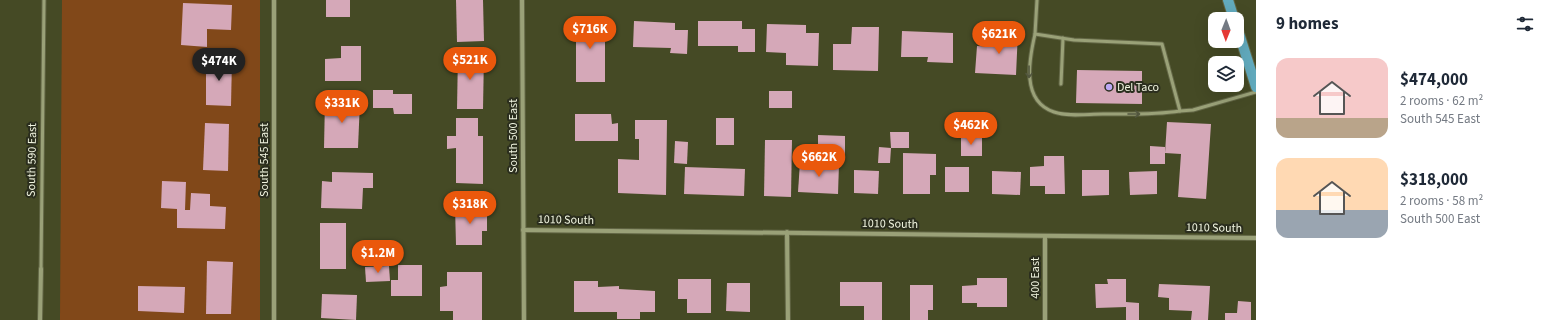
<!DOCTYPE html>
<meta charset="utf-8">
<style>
body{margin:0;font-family:"Source Sans 3",sans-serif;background:#f2f2f3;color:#1f2937;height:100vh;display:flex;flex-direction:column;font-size:15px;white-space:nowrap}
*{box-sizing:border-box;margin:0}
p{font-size:13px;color:#747a83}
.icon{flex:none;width:22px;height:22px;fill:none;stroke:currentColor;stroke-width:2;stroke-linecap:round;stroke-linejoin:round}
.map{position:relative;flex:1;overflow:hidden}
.side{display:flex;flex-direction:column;background:#fff;width:300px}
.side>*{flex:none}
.needle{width:26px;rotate:181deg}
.tools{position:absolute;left:1208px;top:12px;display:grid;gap:8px}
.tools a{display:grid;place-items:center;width:36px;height:36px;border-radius:8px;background:#fff;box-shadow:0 4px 16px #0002;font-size:20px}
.price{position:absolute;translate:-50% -34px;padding:0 9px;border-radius:14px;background:#ea580c;color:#fff;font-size:13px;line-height:26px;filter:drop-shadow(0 1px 2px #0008)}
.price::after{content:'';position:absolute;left:50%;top:24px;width:12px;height:9px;margin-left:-6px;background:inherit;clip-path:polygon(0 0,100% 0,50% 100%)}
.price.current{background:#222;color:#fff}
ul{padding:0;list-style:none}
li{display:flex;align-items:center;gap:12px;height:100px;padding:0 20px}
li span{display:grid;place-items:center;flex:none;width:112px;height:80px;border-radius:12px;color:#555}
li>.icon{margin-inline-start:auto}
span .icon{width:48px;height:48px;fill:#fffc;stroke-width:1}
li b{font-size:17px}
h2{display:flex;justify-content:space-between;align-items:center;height:48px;padding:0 20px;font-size:17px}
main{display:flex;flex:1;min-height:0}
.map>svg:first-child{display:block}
.green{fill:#814819}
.building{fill:#d5a8b8}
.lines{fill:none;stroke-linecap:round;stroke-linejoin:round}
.service-casing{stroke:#626645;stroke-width:5}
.minor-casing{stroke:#626645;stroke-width:6}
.primary-casing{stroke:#626645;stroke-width:12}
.service{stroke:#9aa178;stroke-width:3}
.minor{stroke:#9aa178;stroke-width:4}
.primary{stroke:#62abbe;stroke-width:10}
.oneway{stroke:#52563e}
.poi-dot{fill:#bda9f5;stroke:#2b2e1e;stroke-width:1.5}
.labels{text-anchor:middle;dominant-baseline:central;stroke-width:4;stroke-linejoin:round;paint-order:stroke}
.poi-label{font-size:12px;fill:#f1f5e0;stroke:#2b2e1e;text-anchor:start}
.street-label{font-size:12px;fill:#f1f5e0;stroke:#2b2e1e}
</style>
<main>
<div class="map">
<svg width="1256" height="320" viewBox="0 0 1256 320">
<rect width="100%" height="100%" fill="#454a25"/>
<path class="green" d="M62,0H260V320H60Z"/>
<g class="building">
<rect x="326" y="0" width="24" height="17"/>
<path d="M456,0H483L484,41L457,42Z"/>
<path d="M183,3L232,5L231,30L207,29V47L181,45Z"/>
<rect x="576" y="19" width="29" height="63"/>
<path d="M634,21L675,23V30H688L687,54L670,53L671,48L633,47Z"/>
<path d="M698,21H742V29H755V52H738V46H698Z"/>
<path d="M767,24L806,25V33H819L818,66L786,65V53L766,52Z"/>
<path d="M852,27H879L878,71L833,70V44H851Z"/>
<path d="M998,30L1018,31L1016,75L975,73L977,46L997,47Z"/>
<path d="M902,31L953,33V63L927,62L928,57H901Z"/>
<path d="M341,46H361V81H325V59L341,58Z"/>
<path d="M458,53L484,54L483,109H457Z"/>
<path d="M206,59H232L231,106L206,105Z"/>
<path d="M1077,70L1142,71V104L1076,103Z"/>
<path d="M373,90H393V94H412V114H394L393,108H373Z"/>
<rect x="769" y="91" width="23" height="17"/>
<path d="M325,100L360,101L358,148H324Z"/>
<path d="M575,114H611L612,124L618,123V141H575Z"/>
<path d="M456,118H478V136H483V184L456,183V148L447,149V136H456Z"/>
<rect x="716" y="118" width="18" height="27"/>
<path d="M635,120H667L666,195L618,193V159L639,160V139H635Z"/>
<path d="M1167,122L1211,124L1206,199L1178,197L1181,154L1165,153Z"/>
<path d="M205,123L229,124L228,171L203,170Z"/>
<path d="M890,132H909V148H891L890,163H878L879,147L891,148Z"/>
<path d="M818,135L845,136V156H818Z"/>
<path d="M961,135L982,136V156H961Z"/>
<path d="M765,140H792L791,197L764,196Z"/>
<path d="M675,141L688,142L687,164L674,163Z"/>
<path d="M1150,146L1165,147V164H1150Z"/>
<path d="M903,153L936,154V175H930V194H903Z"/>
<path d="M1044,156H1064L1065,194H1045V186H1030V167L1044,166Z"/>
<path d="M800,162L839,164L838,194L798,192Z"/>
<path d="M685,167L745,169L744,196L684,194Z"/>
<rect x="945" y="167" width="24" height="25"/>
<path d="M854,170L879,171L878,194L854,193Z"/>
<path d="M1082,170H1109V195L1082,196Z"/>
<path d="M992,171L1021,172L1020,195L992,194Z"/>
<path d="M1157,171V194L1130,195L1129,172Z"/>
<path d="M332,172L373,173V188H363L362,209L321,208L322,181L332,182Z"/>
<path d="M162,181L186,182L185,210H190L191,193L210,194V206L226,207L225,229L177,228V209L161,208Z"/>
<path d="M455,206H487V231H482V245H456Z"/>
<rect x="320" y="223" width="26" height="46"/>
<path d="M207,261L233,262L231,314H206Z"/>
<path d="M398,265H422V296H391V280H398Z"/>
<path d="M389,266L390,281L366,282L365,267Z"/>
<path d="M447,272H482V320H453V311H440V287L447,286Z"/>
<path d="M977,278H1007V307H977V303H962V286L977,285Z"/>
<path d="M678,279H711V313H687V299H678Z"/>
<path d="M1107,279H1126V302L1139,303V320H1126V307L1096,308L1095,284H1108Z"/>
<path d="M574,281H598V287L619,286V289L655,291V312H640V319H617V312H574Z"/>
<path d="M840,282H882V320H864V306H840Z"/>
<path d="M727,283H750V312L726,311Z"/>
<path d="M1159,284L1210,286L1208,320H1191L1192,311L1169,310V298L1158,297Z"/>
<path d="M910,285H933V310H928V320H910Z"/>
<path d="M138,286L185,287L184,313L138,311Z"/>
<path d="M322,294L357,295L356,320L321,318Z"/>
<path d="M1238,301L1251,302V320H1225V313H1237Z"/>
</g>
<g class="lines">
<defs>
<g id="service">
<path d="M1037,0L1035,34L1074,40L1162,44L1180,111L1193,110L1256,92"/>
<path d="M1035,34C1029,60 1021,101 1054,112C1069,117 1087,114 1103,114C1129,114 1154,115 1180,111"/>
<path d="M1061,84L1063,38"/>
<path d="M41,269L44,0"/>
</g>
<g id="minor">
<path d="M274,0V320"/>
<path d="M522,0L524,320"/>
<path d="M523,230L1256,238"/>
<path d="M787,232L788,320"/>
<path d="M40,320L41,269"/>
<path d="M1045,320V236"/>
</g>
<g id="primary">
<path d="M1228,0L1234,19"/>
<path d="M1237,27L1256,87"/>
</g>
</defs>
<use href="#service" class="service-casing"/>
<use href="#minor" class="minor-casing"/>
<use href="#primary" class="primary-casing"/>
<use href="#service" class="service"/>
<use href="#minor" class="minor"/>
<use href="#primary" class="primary"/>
</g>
<defs><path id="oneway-shaft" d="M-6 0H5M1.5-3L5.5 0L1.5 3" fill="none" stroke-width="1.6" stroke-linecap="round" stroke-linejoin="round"/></defs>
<g class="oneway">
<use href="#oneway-shaft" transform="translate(1029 72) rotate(90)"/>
<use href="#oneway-shaft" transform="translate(1134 114)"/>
</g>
<circle class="poi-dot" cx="1109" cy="87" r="4"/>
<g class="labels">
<g class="poi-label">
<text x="1117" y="87">Del Taco</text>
</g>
<g class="street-label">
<text transform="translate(513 136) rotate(-90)">South 500 East</text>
<text transform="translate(32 160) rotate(-89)">South 590 East</text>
<text transform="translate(264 160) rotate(-90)">South 545 East</text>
<text transform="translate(566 220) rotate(1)">1010 South</text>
<text transform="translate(890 224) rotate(1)">1010 South</text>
<text transform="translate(1214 228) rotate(1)">1010 South</text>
<text transform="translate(1035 278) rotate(-90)">400 East</text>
</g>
</g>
</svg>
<div class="tools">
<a><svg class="needle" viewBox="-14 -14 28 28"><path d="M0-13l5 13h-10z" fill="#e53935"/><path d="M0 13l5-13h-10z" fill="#747a83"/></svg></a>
<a><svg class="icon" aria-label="layers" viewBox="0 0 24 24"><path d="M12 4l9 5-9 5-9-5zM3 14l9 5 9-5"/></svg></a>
</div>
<b class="price" style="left:590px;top:50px">$716K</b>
<b class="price" style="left:999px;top:55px">$621K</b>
<b class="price" style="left:470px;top:81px">$521K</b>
<b class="price current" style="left:219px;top:82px">$474K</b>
<b class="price" style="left:342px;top:124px">$331K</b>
<b class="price" style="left:971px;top:146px">$462K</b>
<b class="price" style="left:819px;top:178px">$662K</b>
<b class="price" style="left:470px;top:225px">$318K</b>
<b class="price" style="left:378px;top:274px">$1.2M</b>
</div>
<section class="side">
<h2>9 homes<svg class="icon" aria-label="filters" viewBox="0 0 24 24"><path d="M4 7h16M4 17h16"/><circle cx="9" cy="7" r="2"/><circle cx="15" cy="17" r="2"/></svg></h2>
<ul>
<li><span style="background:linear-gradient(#f6c9c9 75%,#b9a48a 0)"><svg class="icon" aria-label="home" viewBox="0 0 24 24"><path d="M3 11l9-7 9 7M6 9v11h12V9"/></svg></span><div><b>$474,000</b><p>2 rooms · 62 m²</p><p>South 545 East</p></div></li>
<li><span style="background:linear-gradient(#ffd9b3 65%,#9aa5b1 0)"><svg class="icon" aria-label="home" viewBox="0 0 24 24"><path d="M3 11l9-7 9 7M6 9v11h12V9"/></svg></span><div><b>$318,000</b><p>2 rooms · 58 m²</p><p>South 500 East</p></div></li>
</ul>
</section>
</main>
